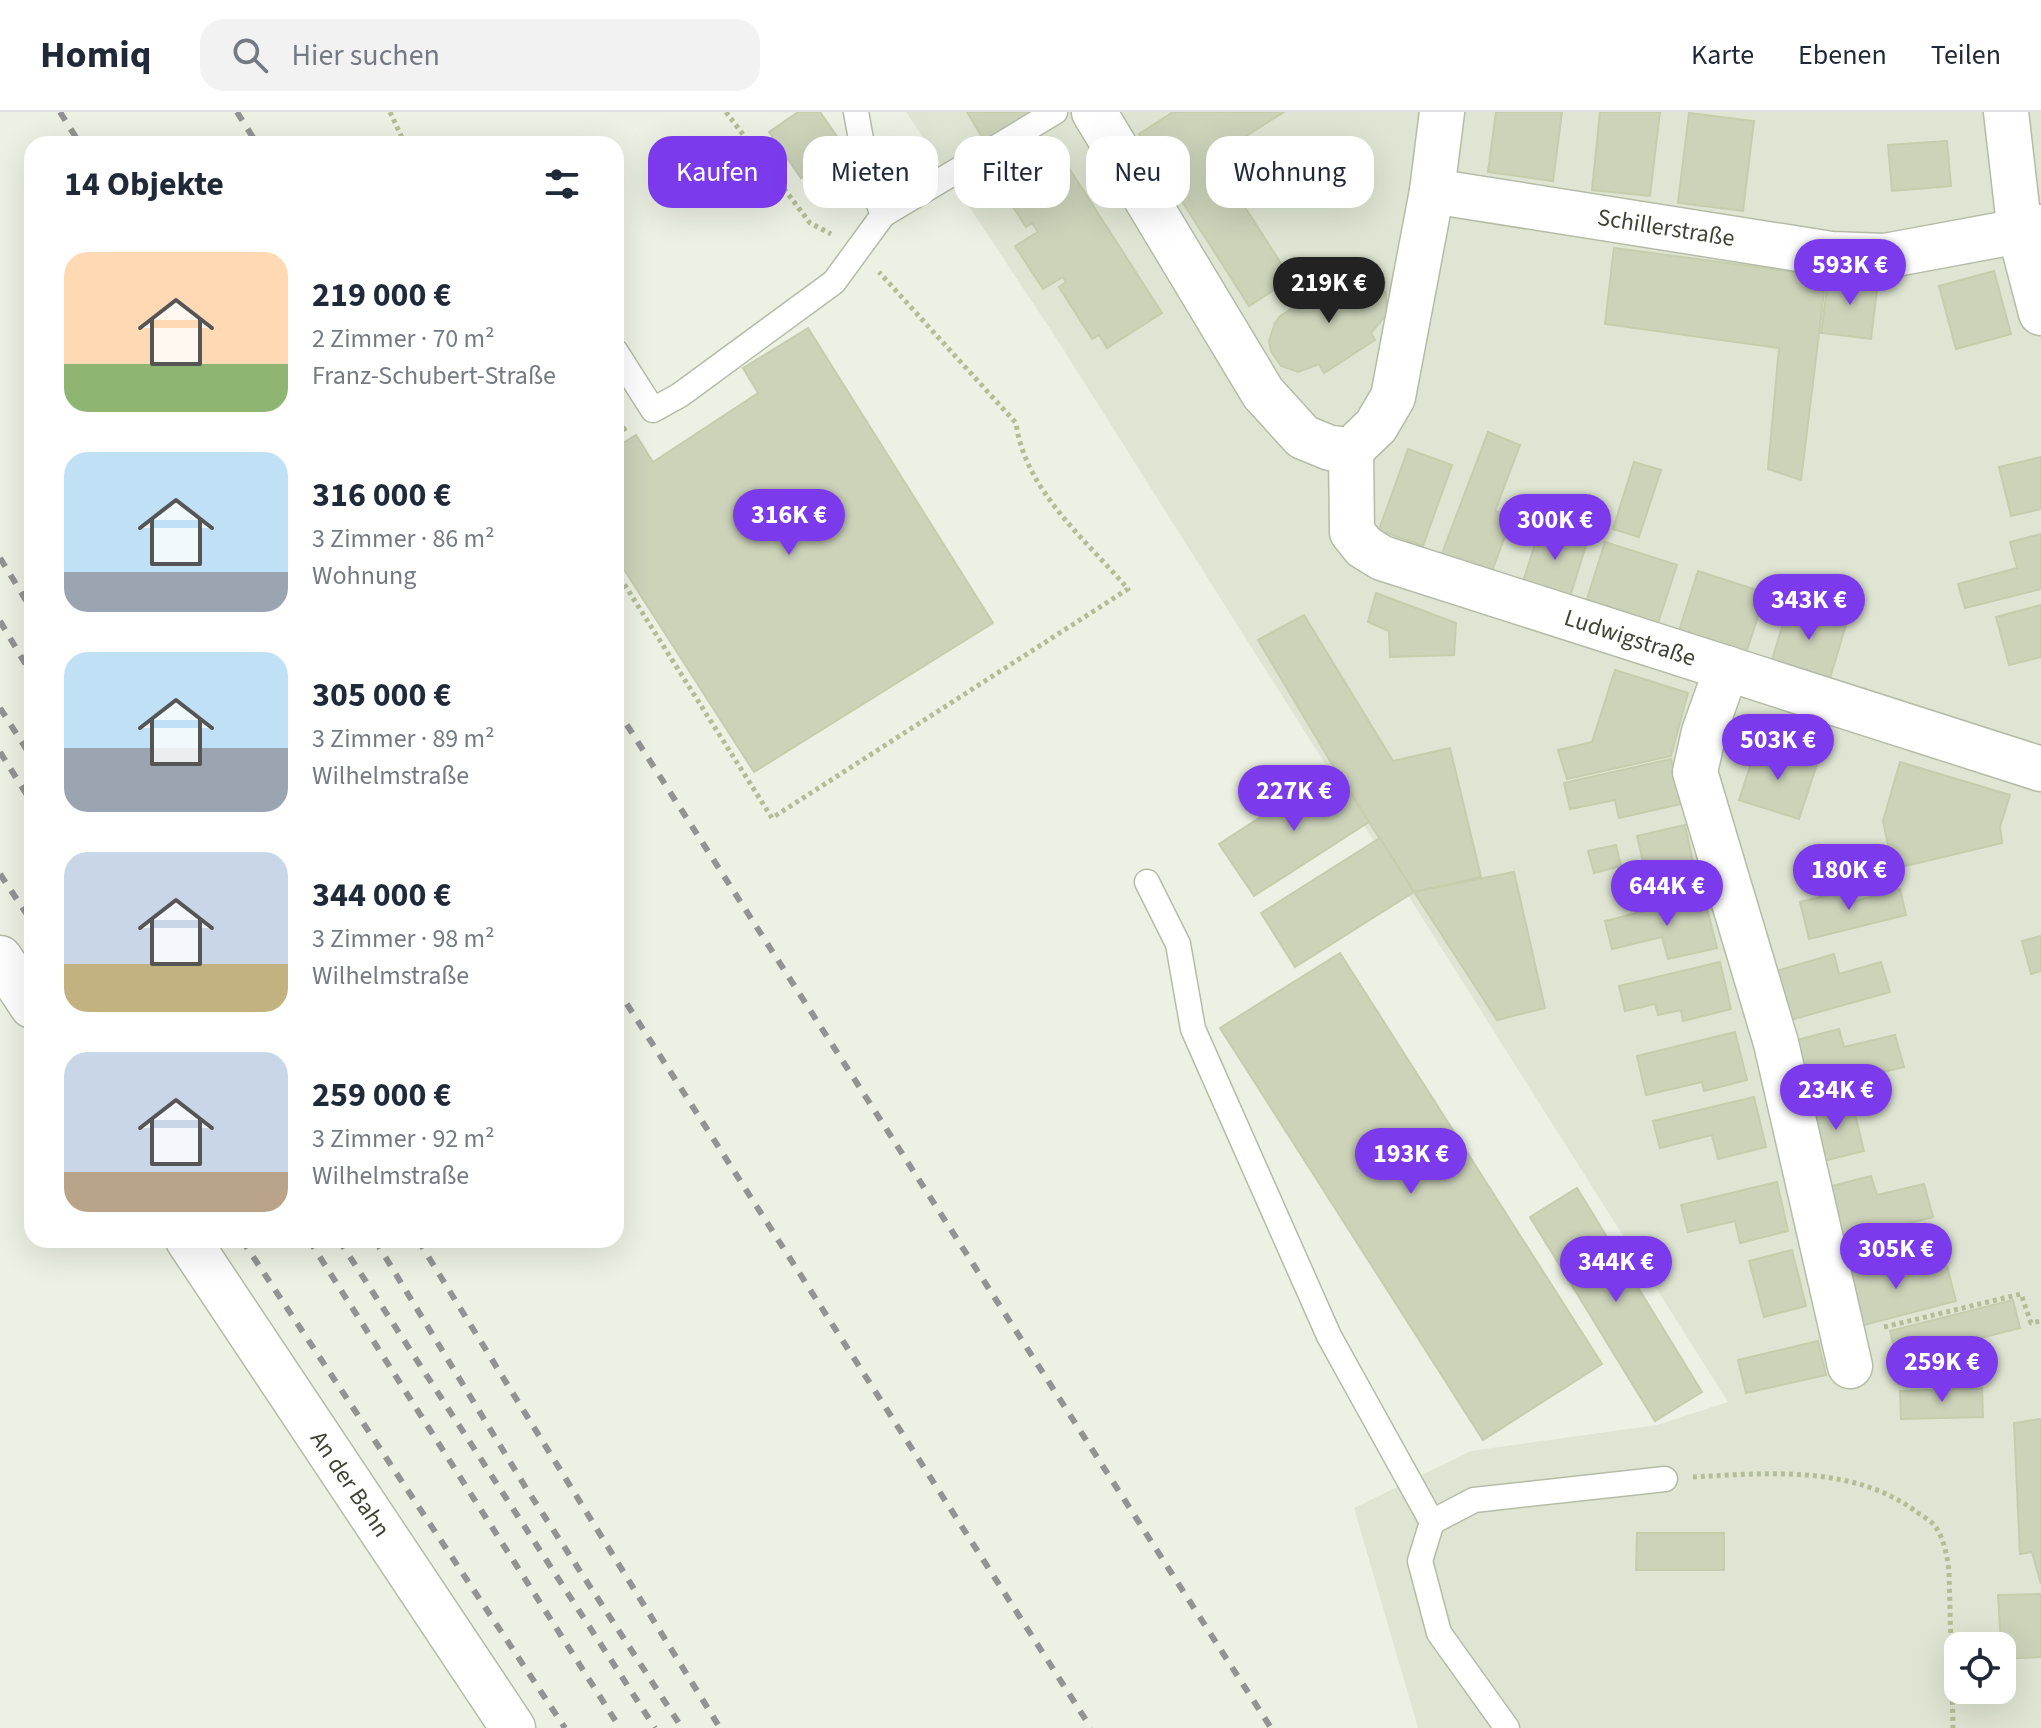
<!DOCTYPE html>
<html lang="de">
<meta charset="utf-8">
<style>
body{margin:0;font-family:"Source Sans 3",sans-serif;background:#f2f2f3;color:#1f2937;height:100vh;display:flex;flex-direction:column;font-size:30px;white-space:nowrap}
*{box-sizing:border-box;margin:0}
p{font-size:26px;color:#747a83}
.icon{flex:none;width:44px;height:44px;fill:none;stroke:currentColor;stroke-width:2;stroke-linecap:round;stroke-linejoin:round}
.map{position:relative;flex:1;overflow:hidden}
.panel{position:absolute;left:24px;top:24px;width:600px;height:1112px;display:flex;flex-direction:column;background:#fff;border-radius:24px;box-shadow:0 8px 32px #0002}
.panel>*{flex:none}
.banner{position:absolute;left:648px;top:24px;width:760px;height:72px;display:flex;gap:16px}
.tools{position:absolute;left:1944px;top:1520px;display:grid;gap:16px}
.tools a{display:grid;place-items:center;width:72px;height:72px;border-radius:16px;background:#fff;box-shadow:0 8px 32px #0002;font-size:40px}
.price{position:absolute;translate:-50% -68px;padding:0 18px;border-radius:28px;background:#7c3aed;color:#fff;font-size:26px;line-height:52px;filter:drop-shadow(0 2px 4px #0008)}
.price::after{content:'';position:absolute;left:50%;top:48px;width:24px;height:18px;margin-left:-12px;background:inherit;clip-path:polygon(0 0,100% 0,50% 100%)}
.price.current{background:#222;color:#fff}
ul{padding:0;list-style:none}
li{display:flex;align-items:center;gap:24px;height:200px;padding:0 40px}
li span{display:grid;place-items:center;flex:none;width:224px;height:160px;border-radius:24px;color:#555}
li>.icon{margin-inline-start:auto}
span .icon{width:96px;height:96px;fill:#fffc;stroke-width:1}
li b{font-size:34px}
h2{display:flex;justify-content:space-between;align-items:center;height:96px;padding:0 40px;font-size:34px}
.tag{padding:0 28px;border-radius:24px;background:#fff;box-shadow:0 8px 32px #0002;font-size:28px;line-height:72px}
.tag.current{background:#7c3aed;color:#fff}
header{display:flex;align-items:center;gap:48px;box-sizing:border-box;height:112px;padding:0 40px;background:#fff;border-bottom:2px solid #e0e1e3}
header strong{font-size:38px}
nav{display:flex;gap:44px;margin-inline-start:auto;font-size:28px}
.search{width:560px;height:72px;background:#f2f2f3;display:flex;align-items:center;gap:20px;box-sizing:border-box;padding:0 28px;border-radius:24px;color:#747a83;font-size:30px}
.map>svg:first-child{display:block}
.residential{fill:#dfe5d2;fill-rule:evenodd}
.building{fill:#ccd3b9;stroke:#c5cdad;stroke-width:2}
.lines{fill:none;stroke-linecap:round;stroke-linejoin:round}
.lane-casing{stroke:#b5bca6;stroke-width:27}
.street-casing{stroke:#b5bca6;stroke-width:47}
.path{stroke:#b3be98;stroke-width:5;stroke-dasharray:4 4;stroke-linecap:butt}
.lane{stroke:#fff;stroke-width:24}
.street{stroke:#fff;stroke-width:44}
.rail{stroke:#939393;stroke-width:6;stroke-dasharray:10 10;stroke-linecap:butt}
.labels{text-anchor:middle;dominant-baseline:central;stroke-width:6;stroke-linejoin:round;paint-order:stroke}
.street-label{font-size:24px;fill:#3f4334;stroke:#fff}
</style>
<header>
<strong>Homiq</strong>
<div class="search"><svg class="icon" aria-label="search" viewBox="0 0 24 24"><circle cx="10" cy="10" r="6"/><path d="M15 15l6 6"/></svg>Hier suchen</div>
<nav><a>Karte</a><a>Ebenen</a><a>Teilen</a></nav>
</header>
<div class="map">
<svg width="2041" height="1616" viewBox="0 0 2041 1616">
<rect width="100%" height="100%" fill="#edf1e3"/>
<path class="residential" d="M906,0H2041V1616H1418L1354,1396L1471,1339L1657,1313L1728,1290L1051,218ZM1958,1534H2002V1578H1958Z"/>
<g class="building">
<path d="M798,0H820L845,36L801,66L769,20Z"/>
<path d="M967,0H1033L985,30Z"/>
<path d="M1173,0H1284L1213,45L1291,167L1249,194L1139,22Z"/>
<path d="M1496,0H1562L1553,69L1488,60Z"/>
<path d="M1600,0H1660L1650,84L1592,78Z"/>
<path d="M1689,1L1754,9L1743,99L1678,91Z"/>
<path d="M1049,25L1162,201L1107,236L1099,223L1092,227L1059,175L1066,170L1063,165L1043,177L1015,134L1038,120L1032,111L1026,115L999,73L1009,67L1002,56Z"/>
<path d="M1947,29L1951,74L1892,79L1888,33Z"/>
<path d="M1614,136L1826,164L1801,368L1768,357L1779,236L1605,212Z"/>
<path d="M1994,159L2011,222L1956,237L1939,174Z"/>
<path d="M1349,162L1371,165L1386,181V203L1371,221L1375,228L1324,261L1319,252L1298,260L1281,254L1271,239L1269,229L1275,211L1280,204Z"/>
<path d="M1829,163L1878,170L1871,227L1821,221Z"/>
<path d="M808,216L993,511L754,660L616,445V335L636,323L653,350L758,281L743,256Z"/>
<path d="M1488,320L1520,333L1495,399L1512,405L1491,462L1441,444Z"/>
<path d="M1408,337L1452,353L1423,434L1379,418Z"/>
<path d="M2041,345V397L2011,404L1999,355Z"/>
<path d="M1634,350L1661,358L1639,425L1613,417Z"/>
<path d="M1540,416L1587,430L1570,485L1523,470Z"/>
<path d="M2041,422V477L1965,496L1958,472L2017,456L2010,430Z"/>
<path d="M1605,430L1677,453L1658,511L1587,487Z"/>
<path d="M1698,459L1766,481L1746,541L1679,519Z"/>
<path d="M1376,481L1456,511L1454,543L1390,545L1389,519L1368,510Z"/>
<path d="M2041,493V545L2009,553L1996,505Z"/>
<path d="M1788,495L1846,513L1830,566L1772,548Z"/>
<path d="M1304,503L1393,649L1450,636L1481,765L1414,780L1335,657L1258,528Z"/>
<path d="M1615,558L1688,581L1671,644L1567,667L1558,638L1592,630Z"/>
<path d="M1757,633L1817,652L1799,707L1739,688Z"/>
<path d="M1671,647L1681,692L1619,706L1615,688L1570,697L1564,671Z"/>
<path d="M1900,650L2010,683L2000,715L2002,731L1893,757L1883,709Z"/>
<path d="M1335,657L1369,710L1254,784L1219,732Z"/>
<path d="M1685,713L1696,764L1649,775L1637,724Z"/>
<path d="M1380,726L1414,780L1295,855L1261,801Z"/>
<path d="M1616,733L1621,754L1594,761L1588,739Z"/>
<path d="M1514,760L1545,896L1497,908L1414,780Z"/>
<path d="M1900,777L1906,803L1809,827L1800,790L1849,778L1852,790Z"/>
<path d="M1704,784L1717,836L1668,847L1662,825L1612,837L1605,809Z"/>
<path d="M2041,824V859L2031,862L2022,829Z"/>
<path d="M1340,841L1602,1252L1483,1328L1220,916Z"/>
<path d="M1834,842L1839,862L1881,850L1890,880L1787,909L1773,860Z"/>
<path d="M1720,850L1731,897L1683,909L1681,898L1658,903L1655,892L1625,899L1619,874Z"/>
<path d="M1839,917L1844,935L1895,923L1904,955L1802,980L1789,930Z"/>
<path d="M1735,920L1747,968L1704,979L1702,970L1646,983L1637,944Z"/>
<path d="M1754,985L1766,1035L1718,1047L1712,1023L1660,1036L1653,1009Z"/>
<path d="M1852,990L1864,1039L1819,1050L1807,1001Z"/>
<path d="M1871,1064L1877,1083L1924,1072L1933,1105L1838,1129L1824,1076Z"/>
<path d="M1777,1070L1788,1119L1740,1131L1735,1109L1688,1120L1681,1093Z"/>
<path d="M1577,1076L1702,1280L1655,1309L1530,1105Z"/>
<path d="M1792,1138L1806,1194L1764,1205L1749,1149Z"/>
<path d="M1894,1147L1900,1166L1947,1154L1956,1189L1860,1214L1845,1159Z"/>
<path d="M2013,1188L2020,1216L1897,1247L1890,1219Z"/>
<path d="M1818,1229L1826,1263L1746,1281L1738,1248Z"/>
<path d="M1982,1276L1983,1305L1901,1307L1900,1279Z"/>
<path d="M2041,1307V1472L2032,1440L2020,1442L2014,1311Z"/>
<path d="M1637,1421H1724V1458H1636Z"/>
<path d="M2041,1482V1545L2002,1547L1998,1483Z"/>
</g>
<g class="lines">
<defs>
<g id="lane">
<path d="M883,103L1055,0"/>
<path d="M616,240L653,298L680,283L834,170L883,103L867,60L856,0"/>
<path d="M1147,770L1178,832L1193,917L1329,1224L1432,1410"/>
<path d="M1507,1616L1439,1521L1420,1449L1432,1410L1474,1388L1665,1367"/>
</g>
<g id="street">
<path d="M1094,0L1263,281L1303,325L1330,336L1351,338"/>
<path d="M2006,0L2020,121L2041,201"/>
<path d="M1432,79L1831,142L1885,144L2041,115"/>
<path d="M1351,338L1352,420L1364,435L1382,446L2041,657"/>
<path d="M1351,338L1376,314L1393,285L1432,79L1442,0"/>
<path d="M1727,556L1704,620L1695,660L1776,931L1850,1254"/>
<path d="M0,846L32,894"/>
<path d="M188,1128L513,1616"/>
</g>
</defs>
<use href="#lane" class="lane-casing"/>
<use href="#street" class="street-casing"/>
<g class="path">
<path d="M390,0L405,32"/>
<path d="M726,0L810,111L831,122"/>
<path d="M616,322L629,314"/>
<path d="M616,459L772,706L1128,477C1085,427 1025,378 1016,311L879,160"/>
<path d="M1884,1215L2021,1182L2031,1211L2041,1209"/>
<path d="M1693,1365C1767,1361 1851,1353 1914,1398C1920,1403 1929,1407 1934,1413C1944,1425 1947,1444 1949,1459L1953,1616"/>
</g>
<use href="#lane" class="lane"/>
<use href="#street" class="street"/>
<g class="rail">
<path d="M60,0L80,32"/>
<path d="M237,0L257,32"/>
<path d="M0,446L32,498"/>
<path d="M0,509L32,563"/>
<path d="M0,596L32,646"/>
<path d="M616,596L1271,1616"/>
<path d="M0,640L32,691"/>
<path d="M0,762L32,810"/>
<path d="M616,875L1091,1616"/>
<path d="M242,1128L565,1616"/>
<path d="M309,1128L620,1616"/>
<path d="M339,1128L655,1616"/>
<path d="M375,1128L526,1376L682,1616"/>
<path d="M418,1128L720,1616"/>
</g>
</g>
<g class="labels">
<g class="street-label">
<text transform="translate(1666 116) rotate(9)">Schillerstraße</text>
<text transform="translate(1630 526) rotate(18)">Ludwigstraße</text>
<text transform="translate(350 1372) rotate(56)">An der Bahn</text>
</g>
</g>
</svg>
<div class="tools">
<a><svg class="icon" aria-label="locate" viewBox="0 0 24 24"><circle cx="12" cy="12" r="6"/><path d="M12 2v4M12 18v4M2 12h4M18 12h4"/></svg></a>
</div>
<b class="price" style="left:1850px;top:195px">593K €</b>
<b class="price current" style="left:1329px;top:213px">219K €</b>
<b class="price" style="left:789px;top:445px">316K €</b>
<b class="price" style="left:1555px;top:450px">300K €</b>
<b class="price" style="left:1809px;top:530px">343K €</b>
<b class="price" style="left:1778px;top:670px">503K €</b>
<b class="price" style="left:1294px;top:721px">227K €</b>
<b class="price" style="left:1849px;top:800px">180K €</b>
<b class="price" style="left:1667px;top:816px">644K €</b>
<b class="price" style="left:1836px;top:1020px">234K €</b>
<b class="price" style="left:1411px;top:1084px">193K €</b>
<b class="price" style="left:1896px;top:1179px">305K €</b>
<b class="price" style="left:1616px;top:1192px">344K €</b>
<b class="price" style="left:1942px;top:1292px">259K €</b>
<div class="banner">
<a class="tag current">Kaufen</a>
<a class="tag">Mieten</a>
<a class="tag">Filter</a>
<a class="tag">Neu</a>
<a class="tag">Wohnung</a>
</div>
<section class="panel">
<h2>14 Objekte<svg class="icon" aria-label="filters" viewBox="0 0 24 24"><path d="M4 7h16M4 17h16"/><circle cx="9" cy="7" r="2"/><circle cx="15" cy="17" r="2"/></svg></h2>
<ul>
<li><span style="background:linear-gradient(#ffd9b3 70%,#8fb573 0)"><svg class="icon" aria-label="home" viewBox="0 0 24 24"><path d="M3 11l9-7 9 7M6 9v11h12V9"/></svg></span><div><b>219 000 €</b><p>2 Zimmer · 70 m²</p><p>Franz-Schubert-Straße</p></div></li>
<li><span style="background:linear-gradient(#bfe0f5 75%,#9aa5b1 0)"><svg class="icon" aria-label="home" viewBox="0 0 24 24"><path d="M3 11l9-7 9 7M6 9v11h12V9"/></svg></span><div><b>316 000 €</b><p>3 Zimmer · 86 m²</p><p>Wohnung</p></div></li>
<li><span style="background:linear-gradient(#bfe0f5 60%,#9aa5b1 0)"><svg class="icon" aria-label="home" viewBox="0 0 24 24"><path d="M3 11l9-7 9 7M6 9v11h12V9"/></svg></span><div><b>305 000 €</b><p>3 Zimmer · 89 m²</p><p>Wilhelmstraße</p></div></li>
<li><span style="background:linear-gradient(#c9d6e8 70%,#c2b280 0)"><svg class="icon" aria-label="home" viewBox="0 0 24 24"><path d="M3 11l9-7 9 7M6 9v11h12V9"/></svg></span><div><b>344 000 €</b><p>3 Zimmer · 98 m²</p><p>Wilhelmstraße</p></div></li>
<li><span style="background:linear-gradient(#c9d6e8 75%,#b9a48a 0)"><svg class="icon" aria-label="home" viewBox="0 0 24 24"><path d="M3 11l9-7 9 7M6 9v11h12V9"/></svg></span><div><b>259 000 €</b><p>3 Zimmer · 92 m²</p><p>Wilhelmstraße</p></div></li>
</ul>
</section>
</div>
